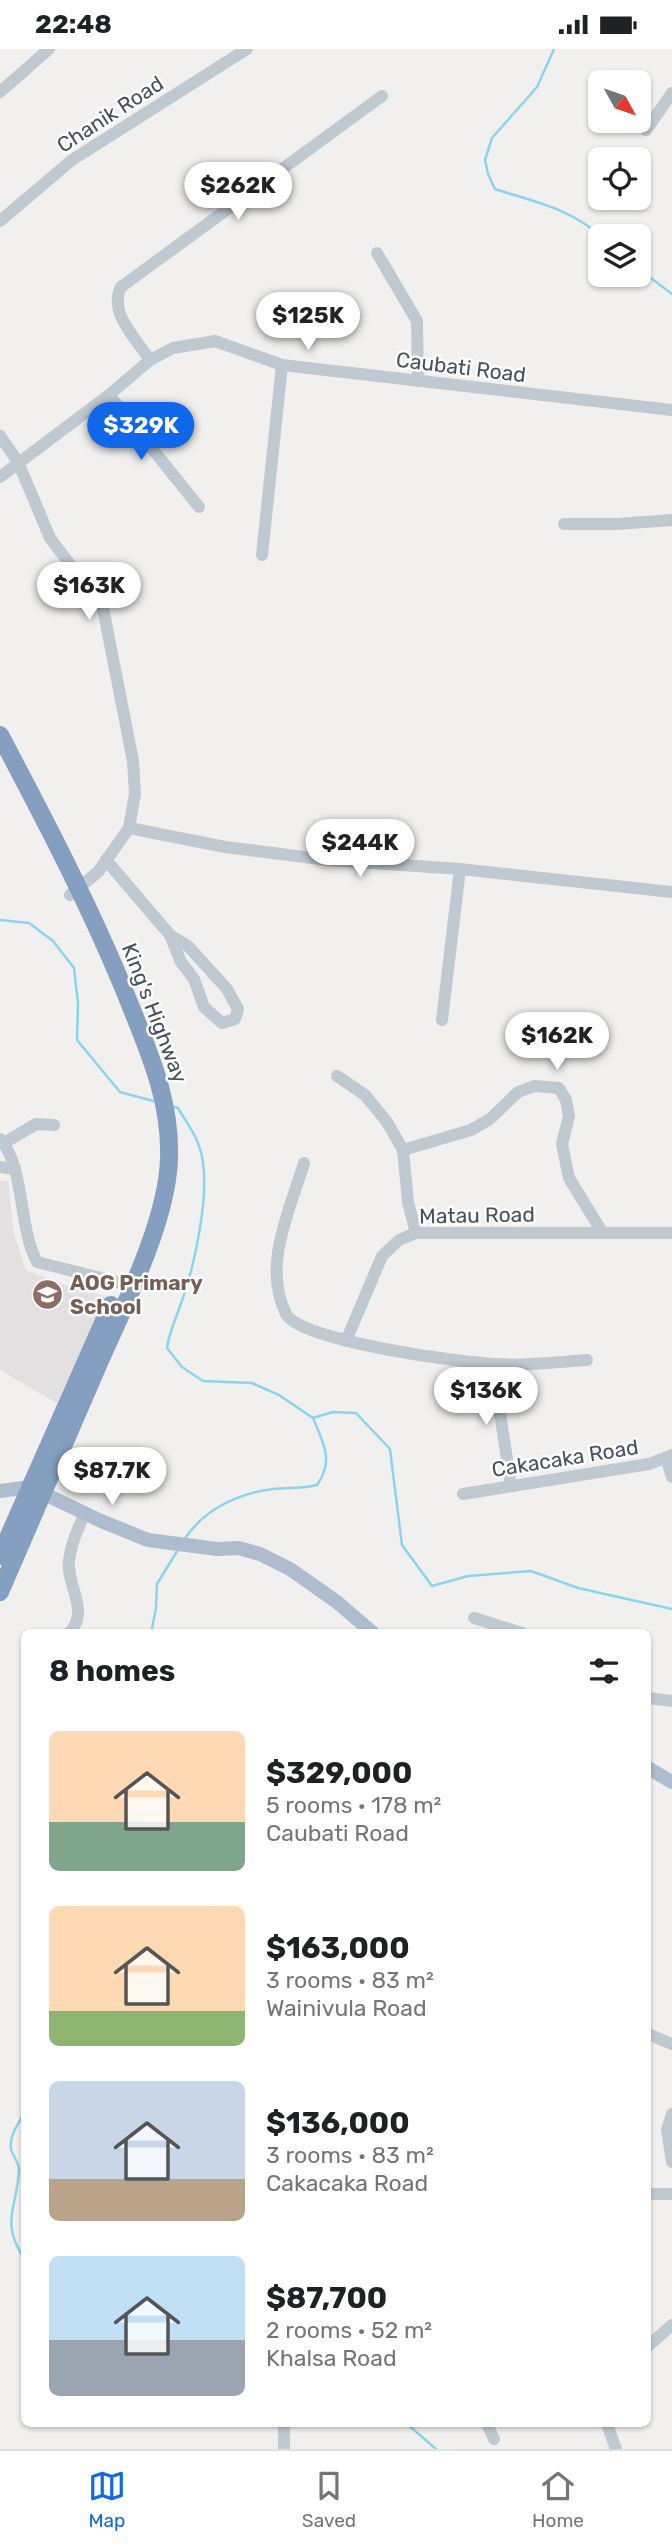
<!DOCTYPE html>
<meta charset="utf-8">
<style>
body{margin:0;font-family:Rubik,sans-serif;background:#f2f2f2;color:#202124;height:100vh;display:flex;flex-direction:column;font-size:26px;white-space:nowrap}
*{box-sizing:border-box;margin:0}
p{font-size:23px;color:#757577}
.icon{flex:none;width:38px;height:38px;fill:none;stroke:currentColor;stroke-width:2;stroke-linecap:round;stroke-linejoin:round}
.map{position:relative;flex:1;overflow:hidden}
.drawer{position:absolute;left:21px;top:1580px;width:630px;height:798px;display:flex;flex-direction:column;background:#fff;border-radius:10px;box-shadow:0 2px 5px #0004}
.drawer>*{flex:none}
.needle{width:46px;rotate:130deg}
.fabs{position:absolute;left:588px;top:21px;display:grid;gap:14px}
.fabs a{display:grid;place-items:center;width:63px;height:63px;border-radius:10px;background:#fff;box-shadow:0 2px 5px #0004;font-size:35px}
.price{position:absolute;translate:-50% -60px;padding:0 16px;border-radius:24px;background:#fff;color:#222;font-size:23px;line-height:46px;filter:drop-shadow(0 2px 4px #0008)}
.price::after{content:'';position:absolute;left:50%;top:42px;width:21px;height:16px;margin-left:-10px;background:inherit;clip-path:polygon(0 0,100% 0,50% 100%)}
.price.current{background:#1067ea;color:#fff}
ul{padding:0;list-style:none}
li{display:flex;align-items:center;gap:21px;height:175px;padding:0 28px}
li span{display:grid;place-items:center;flex:none;width:196px;height:140px;border-radius:10px;color:#555}
li>.icon{margin-inline-start:auto}
span .icon{width:84px;height:84px;fill:#fffc;stroke-width:1}
li b{font-size:30px}
h2{display:flex;justify-content:space-between;align-items:center;height:84px;padding:0 28px;font-size:30px}
.status{display:flex;justify-content:space-between;align-items:center;height:49px;padding:0 35px;background:#fff;direction:ltr}
.status svg{height:19px;fill:currentColor}
.tabs{display:flex;justify-content:space-around;align-items:center;height:98px;border-top:2px solid #e0e0e0;background:#fff;font-size:19px;color:#757577}
.tabs a{display:grid;justify-items:center;gap:4px}
.tabs .current{color:#1067ea}
.map>svg:first-child{display:block}
.education{fill:#e3e0e1}
.lines{fill:none;stroke-linecap:round;stroke-linejoin:round}
.stream{stroke:#86d6f0;stroke-width:2.5}
.minor{stroke:#bfc9d2;stroke-width:12}
.major{stroke:#adbdcf;stroke-width:14}
.highway{stroke:#849fc0;stroke-width:18}
.labels{text-anchor:middle;dominant-baseline:central;stroke-width:5;stroke-linejoin:round;paint-order:stroke}
.street-label{font-size:21px;fill:#46515d;stroke:#fff}
.education-label{font-size:21px;font-weight:bold;fill:#785e54;stroke:#fff;text-anchor:start}
</style>
<div class="status"><b>22:48</b><svg viewBox="0 0 49 12"><path d="M0 12V9h3v3zM5 12V6h3v6zM10 12V3h3v9zM15 12V0h3v12zM26 1h20v11H26zM47 4h2v5h-2z"/></svg></div>
<div class="map">
<svg width="672" height="2400" viewBox="0 0 672 2400">
<rect width="100%" height="100%" fill="#f2efef"/>
<path class="education" d="M0,1132H8L14,1185L26,1221L81,1242L107,1247L57,1354L0,1321Z"/>
<g class="lines">
<g class="stream">
<path d="M554,0L537,38L492,89L485,111L488,125L495,140C535,153 568,159 601,187"/>
<path d="M639,220L672,245"/>
<path d="M0,871L29,874L53,892L74,919L78,954L77,991L120,1043L157,1053"/>
<path d="M170,1057L178,1059C185,1071 195,1084 199,1097C214,1137 193,1224 178,1263C173,1276 169,1285 167,1299L182,1318L203,1332L252,1334L279,1346L313,1369L333,1363L356,1364L390,1400L402,1496L432,1537L468,1527L531,1522L578,1539L672,1560"/>
<path d="M184,1491C203,1461 238,1444 273,1440C288,1438 302,1440 317,1436C334,1412 324,1395 313,1369"/>
<path d="M151,1584L156,1559L157,1535L179,1499"/>
<path d="M24,2065C18,2075 9,2087 11,2100C13,2108 19,2113 19,2121C17,2159 0,2173 24,2209"/>
<path d="M407,2375L436,2400"/>
</g>
<g class="minor">
<path d="M0,43L49,0"/>
<path d="M646,81L672,44"/>
<path d="M0,172L72,111L247,0"/>
<path d="M377,204L417,272L418,332"/>
<path d="M150,311C136,290 108,263 121,238L382,47"/>
<path d="M109,346L199,458"/>
<path d="M0,387L18,413L50,489L103,559L133,712L135,745L129,779"/>
<path d="M0,428L109,346L150,311L173,299L215,292L282,316L672,361"/>
<path d="M564,475H617L672,471"/>
<path d="M262,506L282,316"/>
<path d="M106,811L170,886L188,897L227,940L238,960L235,970L222,974L204,958L194,930L181,913L170,886"/>
<path d="M70,846L98,823L129,779L225,798L328,811L460,820L672,843"/>
<path d="M442,971L460,820"/>
<path d="M337,1027L365,1046L387,1073L403,1101L408,1153L416,1184"/>
<path d="M0,1090C25,1118 18,1177 37,1213L133,1237"/>
<path d="M4,1094L36,1075L54,1076"/>
<path d="M403,1101L471,1081L490,1070L518,1043L534,1037L559,1039L566,1051L569,1067L562,1095L569,1129L602,1183"/>
<path d="M304,1114C290,1161 262,1217 286,1265C300,1292 462,1314 496,1315C526,1317 558,1313 587,1311"/>
<path d="M0,1118L15,1120"/>
<path d="M346,1292L382,1207L399,1191L416,1184H672"/>
<path d="M497,1316V1344L511,1437"/>
<path d="M666,1409L672,1428"/>
<path d="M463,1445L649,1415L672,1406"/>
<path d="M474,1569L522,1584"/>
<path d="M69,1584C91,1562 66,1537 69,1511C71,1494 78,1480 85,1464"/>
<path d="M648,1649L672,1652"/>
<path d="M648,1985L672,1995"/>
<path d="M672,2065L667,2081L672,2113"/>
<path d="M648,2145H672"/>
<path d="M648,2297L672,2276"/>
<path d="M284,2375V2400"/>
<path d="M487,2375L494,2390"/>
<path d="M607,2375L616,2400"/>
</g>
<g class="major">
<path d="M0,1442L30,1438L101,1472L148,1491L217,1500L239,1499L260,1505L290,1520L337,1553L373,1584"/>
<path d="M648,1719L672,1733"/>
</g>
<g class="highway">
<path d="M0,686C46,773 92,861 129,953C150,1006 171,1052 169,1110C167,1173 124,1257 99,1314C66,1391 33,1467 0,1543"/>
<path d="M0,1507L111,1256"/>
</g>
</g>
<defs>
<symbol id="school-disc" viewBox="-11 -11 22 22"><circle r="9.5" fill="#8d6e63" stroke="#fff"/><path d="M0-5L7-2L0 1L-7-2ZM-4 1L0 2.5L4 1V4Q0 6-4 4Z" fill="#fff"/></symbol>
</defs>
<g fill-rule="evenodd">
<use href="#school-disc" x="30" y="1228" width="35" height="35"/>
</g>
<g class="labels">
<g class="street-label">
<text transform="translate(110 65) rotate(-33)">Chanik Road</text>
<text transform="translate(461 318) rotate(7)">Caubati Road</text>
<text transform="translate(155 964) rotate(69)">King's Highway</text>
<text transform="translate(477 1166) rotate(-1)">Matau Road</text>
<text transform="translate(565 1409) rotate(-9)">Cakacaka Road</text>
</g>
<g class="education-label">
<text x="70" y="1233">AOG Primary<tspan x="70" dy="24">School</tspan></text>
</g>
</g>
</svg>
<div class="fabs">
<a><svg class="needle" viewBox="-14 -14 28 28"><path d="M0-13l5 13h-10z" fill="#e53935"/><path d="M0 13l5-13h-10z" fill="#757577"/></svg></a>
<a><svg class="icon" aria-label="locate" viewBox="0 0 24 24"><circle cx="12" cy="12" r="6"/><path d="M12 2v4M12 18v4M2 12h4M18 12h4"/></svg></a>
<a><svg class="icon" aria-label="layers" viewBox="0 0 24 24"><path d="M12 4l9 5-9 5-9-5zM3 14l9 5 9-5"/></svg></a>
</div>
<b class="price" style="left:238px;top:173px">$262K</b>
<b class="price" style="left:308px;top:303px">$125K</b>
<b class="price current" style="left:141px;top:413px">$329K</b>
<b class="price" style="left:89px;top:573px">$163K</b>
<b class="price" style="left:360px;top:830px">$244K</b>
<b class="price" style="left:557px;top:1023px">$162K</b>
<b class="price" style="left:486px;top:1378px">$136K</b>
<b class="price" style="left:112px;top:1458px">$87.7K</b>
<section class="drawer">
<h2>8 homes<svg class="icon" aria-label="filters" viewBox="0 0 24 24"><path d="M4 7h16M4 17h16"/><circle cx="9" cy="7" r="2"/><circle cx="15" cy="17" r="2"/></svg></h2>
<ul>
<li><span style="background:linear-gradient(#ffd9b3 65%,#7fa58c 0)"><svg class="icon" aria-label="home" viewBox="0 0 24 24"><path d="M3 11l9-7 9 7M6 9v11h12V9"/></svg></span><div><b>$329,000</b><p>5 rooms · 178 m²</p><p>Caubati Road</p></div></li>
<li><span style="background:linear-gradient(#ffd9b3 75%,#8fb573 0)"><svg class="icon" aria-label="home" viewBox="0 0 24 24"><path d="M3 11l9-7 9 7M6 9v11h12V9"/></svg></span><div><b>$163,000</b><p>3 rooms · 83 m²</p><p>Wainivula Road</p></div></li>
<li><span style="background:linear-gradient(#c9d6e8 70%,#b9a48a 0)"><svg class="icon" aria-label="home" viewBox="0 0 24 24"><path d="M3 11l9-7 9 7M6 9v11h12V9"/></svg></span><div><b>$136,000</b><p>3 rooms · 83 m²</p><p>Cakacaka Road</p></div></li>
<li><span style="background:linear-gradient(#bfe0f5 60%,#9aa5b1 0)"><svg class="icon" aria-label="home" viewBox="0 0 24 24"><path d="M3 11l9-7 9 7M6 9v11h12V9"/></svg></span><div><b>$87,700</b><p>2 rooms · 52 m²</p><p>Khalsa Road</p></div></li>
</ul>
</section>
</div>
<nav class="tabs">
<a class="current"><svg class="icon" aria-label="map" viewBox="0 0 24 24"><path d="M3 6l6-2 6 2 6-2v14l-6 2-6-2-6 2zM9 4v14M15 6v14"/></svg>Map</a>
<a><svg class="icon" aria-label="saved" viewBox="0 0 24 24"><path d="M7 4h10v16l-5-4-5 4z"/></svg>Saved</a>
<a><svg class="icon" aria-label="home" viewBox="0 0 24 24"><path d="M3 11l9-7 9 7M6 9v11h12V9"/></svg>Home</a>
</nav>
